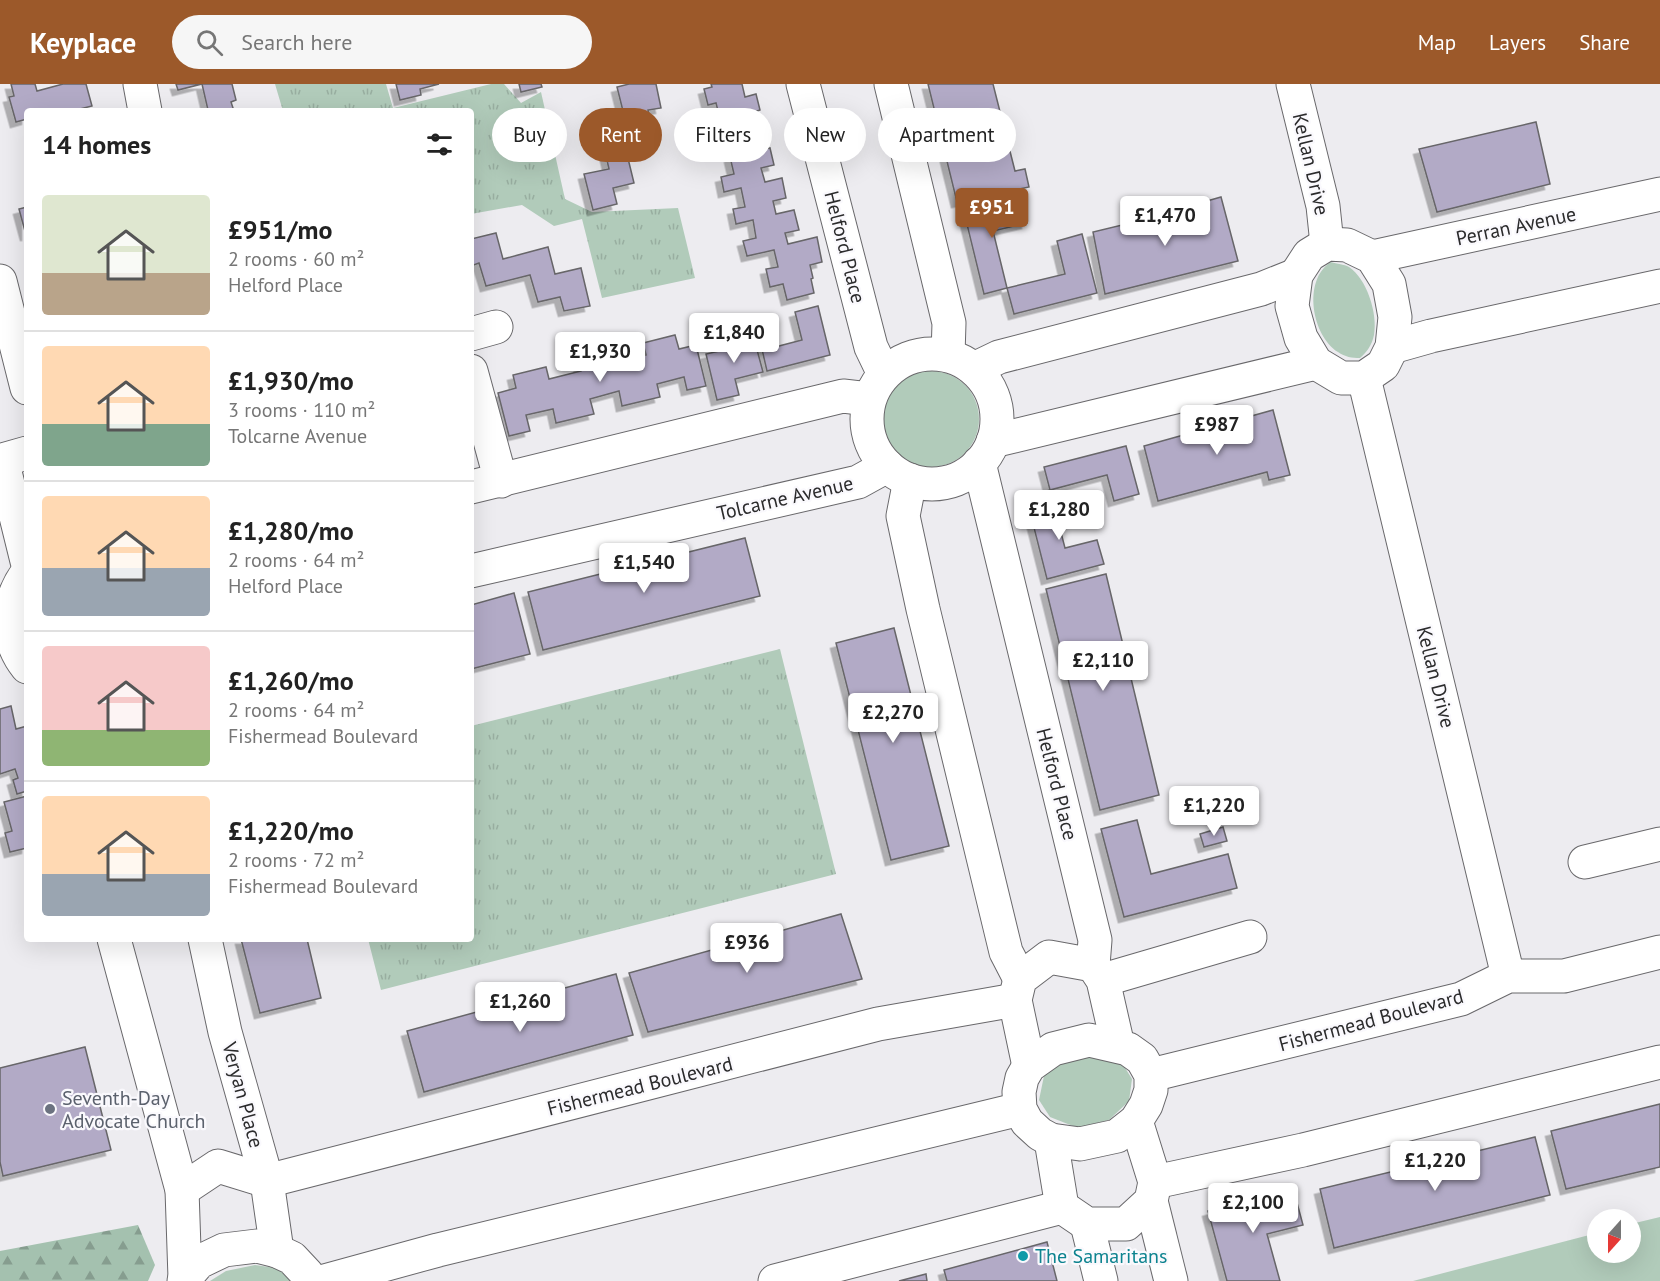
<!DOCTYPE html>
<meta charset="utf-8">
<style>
body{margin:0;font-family:"PT Sans",sans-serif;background:#f6f6f6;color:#222;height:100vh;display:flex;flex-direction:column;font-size:22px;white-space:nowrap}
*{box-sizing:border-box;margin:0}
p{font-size:20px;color:#767676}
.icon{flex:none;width:33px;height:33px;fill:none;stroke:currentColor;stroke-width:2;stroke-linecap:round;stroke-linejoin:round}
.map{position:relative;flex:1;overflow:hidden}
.panel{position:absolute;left:24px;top:24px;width:450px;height:834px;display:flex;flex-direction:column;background:#fff;border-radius:6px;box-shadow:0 6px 24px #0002}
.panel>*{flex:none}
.banner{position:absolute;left:492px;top:24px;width:570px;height:54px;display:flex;gap:12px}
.needle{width:39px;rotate:201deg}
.buttons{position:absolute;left:1587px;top:1125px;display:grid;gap:12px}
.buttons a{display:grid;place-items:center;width:54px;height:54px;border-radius:50%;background:#fff;box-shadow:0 6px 24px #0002;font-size:30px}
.price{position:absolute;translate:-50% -51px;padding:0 14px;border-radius:6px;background:#fff;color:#222;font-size:20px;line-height:39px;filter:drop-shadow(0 2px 3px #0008)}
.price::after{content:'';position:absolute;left:50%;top:36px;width:18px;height:14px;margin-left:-9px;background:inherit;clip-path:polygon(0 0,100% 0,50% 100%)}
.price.active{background:#9c592a;color:#fff}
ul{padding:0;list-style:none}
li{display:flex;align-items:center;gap:18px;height:150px;padding:0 18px}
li+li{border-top:2px solid #e0e0e0}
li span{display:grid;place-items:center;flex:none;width:168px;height:120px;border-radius:6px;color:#555}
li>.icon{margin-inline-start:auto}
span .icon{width:72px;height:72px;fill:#fffc;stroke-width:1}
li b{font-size:26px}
h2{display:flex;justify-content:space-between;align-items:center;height:72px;padding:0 18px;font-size:26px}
.pill{padding:0 21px;border-radius:27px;background:#fff;box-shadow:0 6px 24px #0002;font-size:21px;line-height:54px}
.pill.active{background:#9c592a;color:#fff}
header{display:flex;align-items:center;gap:36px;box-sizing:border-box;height:84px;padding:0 30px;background:#9c592a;color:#fff}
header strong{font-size:28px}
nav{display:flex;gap:33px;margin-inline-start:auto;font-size:21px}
.search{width:420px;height:54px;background:#f6f6f6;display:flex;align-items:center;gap:15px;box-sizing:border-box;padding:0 21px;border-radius:33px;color:#767676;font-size:22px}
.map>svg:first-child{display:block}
.green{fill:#b1cbba}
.forest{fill:url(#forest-firs)}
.park{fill:url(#park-tufts)}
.building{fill:#b2aac6;stroke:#676669;stroke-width:1.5;filter:url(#shadow)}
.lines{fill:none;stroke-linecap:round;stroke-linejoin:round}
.minor-casing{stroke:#69686b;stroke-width:35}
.tertiary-casing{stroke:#69686b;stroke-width:35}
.minor{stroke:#fff;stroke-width:33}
.tertiary{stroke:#fff;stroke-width:33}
.worship-dot{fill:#6b7280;stroke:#faf9fd;stroke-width:2}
.culture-dot{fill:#0f9aa8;stroke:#faf9fd;stroke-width:2}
.labels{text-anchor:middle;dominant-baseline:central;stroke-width:4.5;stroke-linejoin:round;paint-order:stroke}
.street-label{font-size:20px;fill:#2b2b2c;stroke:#faf9fd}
.worship-label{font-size:20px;fill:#5b616d;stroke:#faf9fd;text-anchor:start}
.culture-label{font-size:20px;fill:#0d838f;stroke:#faf9fd;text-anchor:start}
</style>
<header>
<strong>Keyplace</strong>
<div class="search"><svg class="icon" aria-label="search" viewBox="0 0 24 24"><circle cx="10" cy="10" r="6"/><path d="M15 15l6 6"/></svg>Search here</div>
<nav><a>Map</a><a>Layers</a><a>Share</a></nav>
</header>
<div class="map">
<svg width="1660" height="1197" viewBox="0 0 1660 1197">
<defs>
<pattern id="forest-firs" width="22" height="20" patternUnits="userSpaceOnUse" patternTransform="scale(1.5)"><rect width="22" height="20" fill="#a4c1af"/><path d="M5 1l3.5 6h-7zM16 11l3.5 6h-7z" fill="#869d8f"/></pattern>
<pattern id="park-tufts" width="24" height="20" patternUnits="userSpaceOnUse" patternTransform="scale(1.5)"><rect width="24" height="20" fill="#b1cbba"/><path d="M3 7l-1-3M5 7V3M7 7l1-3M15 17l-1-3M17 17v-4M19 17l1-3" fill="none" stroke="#98aea0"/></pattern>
<filter id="shadow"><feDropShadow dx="-5.5" dy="5.5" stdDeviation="0" flood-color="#0004"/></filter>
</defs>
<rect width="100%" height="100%" fill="#edecf0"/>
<g class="green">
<path d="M1331,178C1337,180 1344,180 1349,183C1367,195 1378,230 1374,251C1372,261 1367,268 1360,274C1352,274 1345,273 1338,268C1312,252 1302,196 1331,178Z"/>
<circle cx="931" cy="335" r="48"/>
<path d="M1091,970L1122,979L1132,995L1129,1017L1109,1036L1078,1044L1050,1033L1039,1016L1044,992L1064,977Z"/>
<path d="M1660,1133V1197H1413L1597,1149L1598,1168H1630L1631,1140Z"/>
<path d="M255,1181L283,1185L292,1197H210L226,1187Z"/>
</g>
<path class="forest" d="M138,1141L155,1181L148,1197H0V1167Z"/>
<g class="park">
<path d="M275,0H386L393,24L491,0H504L521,19L541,8L565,115L592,128L678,124L695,194L602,214L582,135L554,142L522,121L471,130V27H283Z"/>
<path d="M780,565L836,790L381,906L368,855H471V642Z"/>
</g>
<g class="building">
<path d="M11,0H35L37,7L63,0H86L92,22L72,27H27V35L16,38L9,13L14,12Z"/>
<path d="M176,0H232L236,16L231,18L234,27H205L208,26L202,0L178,6Z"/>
<path d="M396,0H439L420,5L421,11L400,16Z"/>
<path d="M519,0H541L542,3L521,8Z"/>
<path d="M629,0H656L661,24L648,26L653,47L623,54L634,99L613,104L617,120L593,126L584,90L609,85L598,37L624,31L617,3Z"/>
<path d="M711,0H742L745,13L756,10L760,26L748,30L752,44L712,55L707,34L719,31L716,19L708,21L704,5L712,3Z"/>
<path d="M928,0H993L1015,87L1025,85L1029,103L957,118Z"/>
<path d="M1536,38L1550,100L1437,128L1419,65Z"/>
<path d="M770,64L774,81L761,84L765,98L782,94L786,114L773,117L776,130L794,126L799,146L785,149L788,160L817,153L822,178L810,181L813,194L811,195L814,209L787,216L783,200L770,203L766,185L778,183L774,166L747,172L743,157L756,154L753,136L736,140L733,125L745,123L741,104L724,108L721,93L734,90L730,73Z"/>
<path d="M1221,113L1238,177L1105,210L1093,148L1201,122L1200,119Z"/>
<path d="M1021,114L1027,139L993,147L1007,204L984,210L964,128Z"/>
<path d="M27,123V151H26L19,125Z"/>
<path d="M496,149L503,175L548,163L555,190L581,184L590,222L564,227L560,213L538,218L530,191L486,202L479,179L471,182V155Z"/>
<path d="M1082,150L1097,209L1014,230L1007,204L1065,190L1057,157Z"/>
<path d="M818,222L830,271L767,287L761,261L774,258L775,263L802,256L795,228Z"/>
<path d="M757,248L760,261L756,262L763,288L735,295L739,311L717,316L706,270L724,266L721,256Z"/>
<path d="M675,251L679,265L696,261L706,302L687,306L684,293L657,300L660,313L622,322L619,307L590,315L594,330L556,339L553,325L526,331L530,347L509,352L498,309L516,304L513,291L546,283L549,295L581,287L578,275L625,263L628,275L646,271L643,259Z"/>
<path d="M1273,326L1290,391L1269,396L1267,388L1158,417L1144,362Z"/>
<path d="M1126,362L1139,410L1114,417L1107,391L1050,406L1044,383Z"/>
<path d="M1050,406L1065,464L1097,456L1104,480L1047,495L1026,412Z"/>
<path d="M745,454L760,512L543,566L528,508Z"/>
<path d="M1106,490L1159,711L1100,726L1046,505Z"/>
<path d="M514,509L530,570L471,585V521Z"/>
<path d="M894,544L949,762L891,776L836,559Z"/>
<path d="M11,622L16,645L27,642V707L17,710L13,696L18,694L15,685L0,690V625Z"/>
<path d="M27,712V764L10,768L5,749L12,747L4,718Z"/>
<path d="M1137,736L1151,790L1228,770L1237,804L1124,833L1101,745Z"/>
<path d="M1223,743L1227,757L1204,763L1200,750Z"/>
<path d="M841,830L862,895L648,948L629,889Z"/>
<path d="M241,855H307L321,914L260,929Z"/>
<path d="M616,890L633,951L424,1008L407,947Z"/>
<path d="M85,963L111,1066L3,1092L0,1078V984Z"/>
<path d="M1660,1020V1083L1566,1105L1551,1047Z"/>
<path d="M1535,1053L1550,1111L1334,1164L1320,1105Z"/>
<path d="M1293,1104L1303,1141L1267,1150L1280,1197H1227L1208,1127Z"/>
<path d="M1047,1158L1057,1197H947L944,1186Z"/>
<path d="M926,1190L927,1197H899Z"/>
</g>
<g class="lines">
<defs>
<g id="minor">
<path d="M140,0L145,27"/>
<path d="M803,0L871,263L884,290"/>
<path d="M891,0L949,239L948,271"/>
<path d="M1372,173L1660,110"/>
<path d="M0,197L27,304"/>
<path d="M471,250L496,243"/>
<path d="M1392,263L1431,252L1660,202"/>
<circle cx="932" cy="335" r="65"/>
<path d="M974,285L999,273L1261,205L1296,191"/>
<path d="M471,287L501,397"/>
<path d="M993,357L1316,279"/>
<path d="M27,369L2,376L27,477"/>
<path d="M979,379L1095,856L1093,881"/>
<path d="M910,396L903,432L923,525L1006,868L1020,895"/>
<path d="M471,403L843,312L869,315"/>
<path d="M471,487L858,398L887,382"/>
<path d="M27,489C6,518 4,554 27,583"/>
<path d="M1585,778L1660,760"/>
<path d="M114,855L182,1106L185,1194"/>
<path d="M205,855L225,948L267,1097L277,1167"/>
<path d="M1103,896L1250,853"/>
<path d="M1029,982L1015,916L1020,895L1049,873L1093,881L1103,896L1118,962"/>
<path d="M1051,1056L1062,1123L1087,1140H1126L1151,1117L1155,1098L1136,1037"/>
<path d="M1155,1098L1303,1066L1660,978"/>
<path d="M182,1106L218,1082L267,1097L878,940L1015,916"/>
<path d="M1151,1117L1171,1197"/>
<path d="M1087,1140L1101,1197"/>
<path d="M775,1197L1062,1123"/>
</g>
<g id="tertiary">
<path d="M1293,0L1323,122L1327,160"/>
<path d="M1327,160L1347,161L1372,173L1389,200L1395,233L1392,263L1383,281L1364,294H1341L1316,279L1301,254L1292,222L1296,191L1309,171Z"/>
<path d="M1364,294L1508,892"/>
<path d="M1089,956L1128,965L1142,975L1151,991V1006L1146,1021L1136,1037L1117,1052L1080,1060L1051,1056L1040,1050L1027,1038L1020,1025L1019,1008L1022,994L1029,982L1053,965Z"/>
<path d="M1151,991L1461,915L1508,892H1564L1660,868"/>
<path d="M184,1197L185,1194L199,1178L224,1166L257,1162L277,1167L292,1174L307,1190L310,1197"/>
<path d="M325,1197L438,1166L1020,1025"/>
</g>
</defs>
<use href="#minor" class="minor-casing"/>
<use href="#tertiary" class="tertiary-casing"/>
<use href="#minor" class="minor"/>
<use href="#tertiary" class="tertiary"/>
</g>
<circle class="worship-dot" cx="50" cy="1025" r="6"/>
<circle class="culture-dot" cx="1023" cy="1172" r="6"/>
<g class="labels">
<g class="street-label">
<text transform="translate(1311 80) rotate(77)">Kellan Drive</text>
<text transform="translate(1516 142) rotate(-12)">Perran Avenue</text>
<text transform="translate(845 163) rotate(76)">Helford Place</text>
<text transform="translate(785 414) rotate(-13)">Tolcarne Avenue</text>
<text transform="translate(1436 593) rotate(76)">Kellan Drive</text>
<text transform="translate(1057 700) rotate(76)">Helford Place</text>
<text transform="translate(1371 936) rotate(-15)">Fishermead Boulevard</text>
<text transform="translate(640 1002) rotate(-14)">Fishermead Boulevard</text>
<text transform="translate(243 1011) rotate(75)">Veryan Place</text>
</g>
<g class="worship-label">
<text x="62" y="1014">Seventh-Day<tspan x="62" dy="23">Advocate Church</tspan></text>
</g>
<g class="culture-label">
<text x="1035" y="1172">The Samaritans</text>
</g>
</g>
</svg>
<div class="buttons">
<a><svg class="needle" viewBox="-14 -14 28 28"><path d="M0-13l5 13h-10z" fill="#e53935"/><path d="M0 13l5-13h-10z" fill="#767676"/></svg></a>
</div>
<b class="price active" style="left:992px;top:155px">£951</b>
<b class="price" style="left:1165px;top:163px">£1,470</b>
<b class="price" style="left:734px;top:280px">£1,840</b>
<b class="price" style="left:600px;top:299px">£1,930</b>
<b class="price" style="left:1217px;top:372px">£987</b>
<b class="price" style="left:1059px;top:457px">£1,280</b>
<b class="price" style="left:644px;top:510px">£1,540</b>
<b class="price" style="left:1103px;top:608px">£2,110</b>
<b class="price" style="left:893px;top:660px">£2,270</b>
<b class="price" style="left:1214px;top:753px">£1,220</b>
<b class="price" style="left:747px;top:890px">£936</b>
<b class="price" style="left:520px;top:949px">£1,260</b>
<b class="price" style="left:1435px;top:1108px">£1,220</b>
<b class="price" style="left:1253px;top:1150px">£2,100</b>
<div class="banner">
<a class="pill">Buy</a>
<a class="pill active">Rent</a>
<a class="pill">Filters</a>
<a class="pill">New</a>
<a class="pill">Apartment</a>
</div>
<section class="panel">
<h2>14 homes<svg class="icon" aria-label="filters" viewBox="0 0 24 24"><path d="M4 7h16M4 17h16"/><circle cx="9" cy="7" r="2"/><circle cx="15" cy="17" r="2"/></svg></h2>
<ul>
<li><span style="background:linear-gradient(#dfe7d0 65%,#b9a48a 0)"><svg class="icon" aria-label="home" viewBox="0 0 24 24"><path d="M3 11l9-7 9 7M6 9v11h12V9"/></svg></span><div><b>£951/mo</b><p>2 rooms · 60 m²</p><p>Helford Place</p></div></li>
<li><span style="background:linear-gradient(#ffd9b3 65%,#7fa58c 0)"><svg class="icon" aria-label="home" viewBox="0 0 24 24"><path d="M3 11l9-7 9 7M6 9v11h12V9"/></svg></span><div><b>£1,930/mo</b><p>3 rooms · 110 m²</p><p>Tolcarne Avenue</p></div></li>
<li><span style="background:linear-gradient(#ffd9b3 60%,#9aa5b1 0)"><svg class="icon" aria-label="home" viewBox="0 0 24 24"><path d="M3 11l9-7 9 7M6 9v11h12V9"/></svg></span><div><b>£1,280/mo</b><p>2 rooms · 64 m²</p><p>Helford Place</p></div></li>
<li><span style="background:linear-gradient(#f6c9c9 70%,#8fb573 0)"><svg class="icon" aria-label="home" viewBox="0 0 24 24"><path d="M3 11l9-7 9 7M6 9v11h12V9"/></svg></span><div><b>£1,260/mo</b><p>2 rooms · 64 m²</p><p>Fishermead Boulevard</p></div></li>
<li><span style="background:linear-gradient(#ffd9b3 65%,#9aa5b1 0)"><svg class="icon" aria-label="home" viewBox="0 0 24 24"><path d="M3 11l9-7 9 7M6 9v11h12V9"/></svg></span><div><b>£1,220/mo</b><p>2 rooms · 72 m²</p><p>Fishermead Boulevard</p></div></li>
</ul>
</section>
</div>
